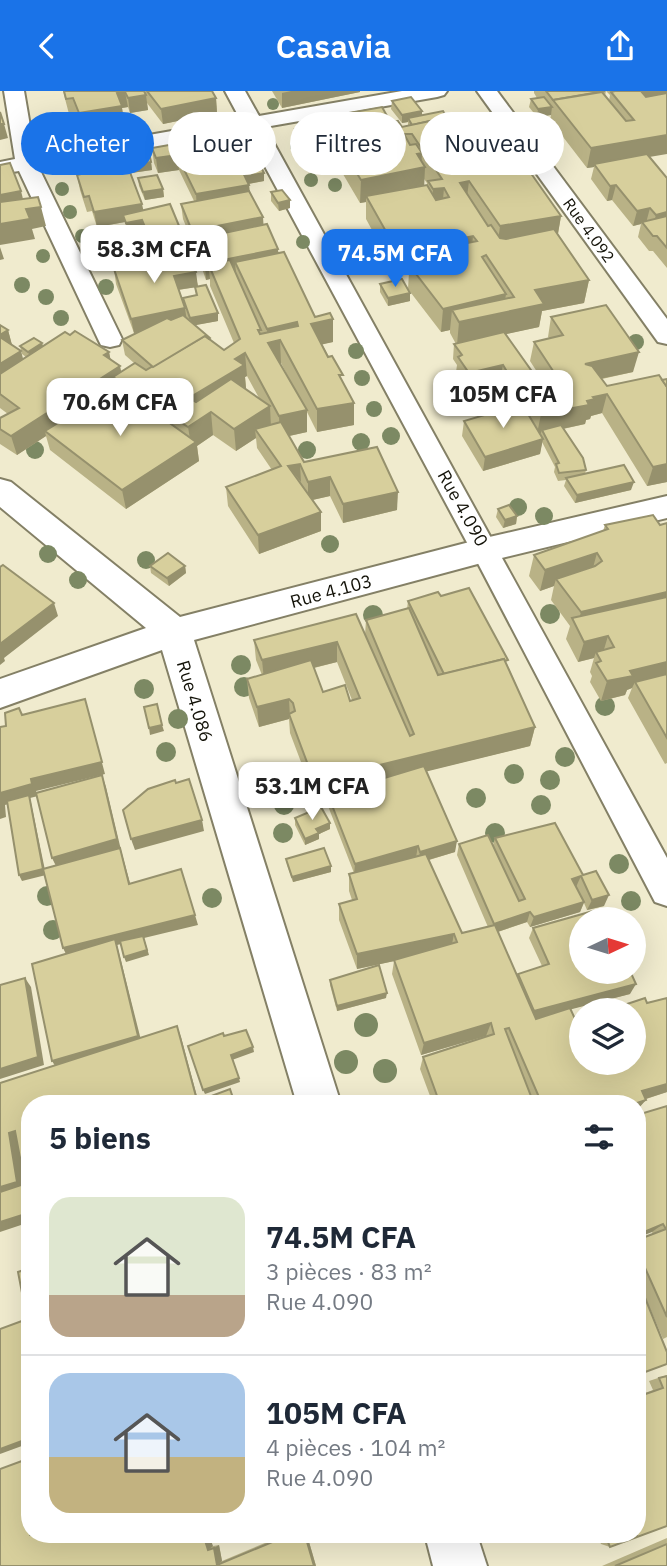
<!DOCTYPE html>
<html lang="fr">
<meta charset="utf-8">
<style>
body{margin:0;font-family:"IBM Plex Sans",sans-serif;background:#f6f6f7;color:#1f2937;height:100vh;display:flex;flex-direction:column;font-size:26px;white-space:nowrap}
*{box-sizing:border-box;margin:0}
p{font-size:23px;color:#747a83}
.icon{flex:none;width:38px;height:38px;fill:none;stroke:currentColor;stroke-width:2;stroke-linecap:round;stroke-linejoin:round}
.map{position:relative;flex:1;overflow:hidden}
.side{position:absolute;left:21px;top:1004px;width:625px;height:448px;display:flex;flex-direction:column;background:#fff;border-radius:28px;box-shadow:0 7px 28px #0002}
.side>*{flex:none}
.banner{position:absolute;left:21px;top:21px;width:626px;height:63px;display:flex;gap:14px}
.needle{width:46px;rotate:86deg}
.controls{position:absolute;left:569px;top:816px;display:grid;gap:14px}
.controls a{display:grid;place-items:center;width:77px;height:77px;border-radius:50%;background:#fff;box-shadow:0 7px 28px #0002;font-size:35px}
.price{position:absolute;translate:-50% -60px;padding:0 16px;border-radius:14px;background:#fff;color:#222;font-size:23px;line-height:46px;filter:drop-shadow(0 2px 4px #0008)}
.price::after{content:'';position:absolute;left:50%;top:42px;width:21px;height:16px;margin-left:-10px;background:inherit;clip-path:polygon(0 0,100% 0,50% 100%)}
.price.current{background:#1a73e8;color:#fff}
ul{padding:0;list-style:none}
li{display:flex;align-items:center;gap:21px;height:175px;padding:0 28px}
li+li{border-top:2px solid #e0e1e3}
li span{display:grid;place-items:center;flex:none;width:196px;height:140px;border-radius:21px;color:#555}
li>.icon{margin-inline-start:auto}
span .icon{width:84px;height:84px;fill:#fffc;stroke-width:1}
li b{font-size:30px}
h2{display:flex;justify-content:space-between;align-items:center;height:84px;padding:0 28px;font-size:30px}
.tag{padding:0 24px;border-radius:32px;background:#fff;box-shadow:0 7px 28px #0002;font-size:24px;line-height:63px}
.tag.current{background:#1a73e8;color:#fff}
header{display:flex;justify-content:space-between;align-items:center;height:91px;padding:0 28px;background:#1a73e8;color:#fff;font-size:32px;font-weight:600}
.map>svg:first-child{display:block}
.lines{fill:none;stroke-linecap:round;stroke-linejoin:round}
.minor-casing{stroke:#848066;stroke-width:4}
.tertiary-casing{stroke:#848066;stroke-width:4}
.minor{fill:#fff;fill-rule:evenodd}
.tertiary{fill:#fff;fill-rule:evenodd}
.tree{fill:#7c8963}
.wall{fill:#b9b286;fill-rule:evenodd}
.shaded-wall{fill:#96916d}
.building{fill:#d7cf9c;stroke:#96916d;stroke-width:2}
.labels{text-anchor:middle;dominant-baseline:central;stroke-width:5;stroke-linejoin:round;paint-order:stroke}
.far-street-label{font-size:16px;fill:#131208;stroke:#fff}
.street-label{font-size:18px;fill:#131208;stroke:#fff}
</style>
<header><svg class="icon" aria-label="back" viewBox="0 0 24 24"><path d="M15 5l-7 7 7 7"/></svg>Casavia<svg class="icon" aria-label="share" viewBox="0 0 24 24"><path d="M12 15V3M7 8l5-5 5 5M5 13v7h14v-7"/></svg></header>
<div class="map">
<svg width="667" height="1475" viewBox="0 0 667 1475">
<rect width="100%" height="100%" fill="#f0ebce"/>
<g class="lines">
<defs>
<g id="minor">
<path d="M4,0H24L35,64L240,28L225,0H245L259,25L402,0H447L444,4L437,6L265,36L667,767V815L655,811L471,459L246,40L39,77L122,248L119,254L110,256L101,254L98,248L19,80L0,83V71L15,68Z"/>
<path d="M477,0H497L667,228V253L658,251Z"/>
</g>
<g id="tertiary">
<path d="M0,388L11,391L180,526L485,447L667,405V427L485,471L194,549L341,1013H297L162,559L0,617V588L146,537L0,416Z"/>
<path d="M425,1444H477L487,1475H433Z"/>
</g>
</defs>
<use href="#minor" class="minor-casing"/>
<use href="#tertiary" class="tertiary-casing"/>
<use href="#minor" class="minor"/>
<use href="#tertiary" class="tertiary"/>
</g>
<g class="tree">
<circle cx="273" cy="13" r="6"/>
<circle cx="249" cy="51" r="7"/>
<circle cx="297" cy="55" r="7"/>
<circle cx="49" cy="56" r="7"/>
<circle cx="142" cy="60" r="7"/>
<circle cx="76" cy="72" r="7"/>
<circle cx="311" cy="89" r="7"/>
<circle cx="335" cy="94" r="7"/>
<circle cx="62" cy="98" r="7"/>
<circle cx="70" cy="121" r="7"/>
<circle cx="82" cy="145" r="7"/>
<circle cx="303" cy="151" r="7"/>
<circle cx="43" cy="165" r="7"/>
<circle cx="22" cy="194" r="8"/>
<circle cx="106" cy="196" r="8"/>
<circle cx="46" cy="206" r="8"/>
<circle cx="61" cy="227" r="8"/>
<circle cx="636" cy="251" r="8"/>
<circle cx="356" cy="260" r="8"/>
<circle cx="362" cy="287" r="8"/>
<circle cx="374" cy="318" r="8"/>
<circle cx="391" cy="345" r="9"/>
<circle cx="361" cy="351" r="9"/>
<circle cx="35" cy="359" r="9"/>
<circle cx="307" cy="359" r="9"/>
<circle cx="518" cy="416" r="9"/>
<circle cx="544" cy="425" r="9"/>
<circle cx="330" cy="453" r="9"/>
<circle cx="48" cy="463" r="9"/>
<circle cx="146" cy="469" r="9"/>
<circle cx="78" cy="489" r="9"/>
<circle cx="550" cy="523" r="10"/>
<circle cx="373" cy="524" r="10"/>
<circle cx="241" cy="574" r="10"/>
<circle cx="244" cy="596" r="10"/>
<circle cx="144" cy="598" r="10"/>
<circle cx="605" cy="615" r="10"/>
<circle cx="178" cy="628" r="10"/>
<circle cx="166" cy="661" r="10"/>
<circle cx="565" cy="666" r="10"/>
<circle cx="514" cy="683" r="10"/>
<circle cx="550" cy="689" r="10"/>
<circle cx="302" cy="699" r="10"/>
<circle cx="476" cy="707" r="10"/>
<circle cx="284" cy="714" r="10"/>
<circle cx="541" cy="714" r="10"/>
<circle cx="283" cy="742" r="10"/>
<circle cx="495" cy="742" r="10"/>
<circle cx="619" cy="773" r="10"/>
<circle cx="47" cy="805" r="10"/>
<circle cx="212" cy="807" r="10"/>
<circle cx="631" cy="810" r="10"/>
<circle cx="53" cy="839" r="10"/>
<circle cx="366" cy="934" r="12"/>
<circle cx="346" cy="971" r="12"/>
<circle cx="385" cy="980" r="12"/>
</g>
<g class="wall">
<path d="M63,0H212L216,7L217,22L163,33L147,12L148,19L130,22L128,16L122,17L124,30L81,37L76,22L69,23Z"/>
<path d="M272,0H360V1L282,17Z"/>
<path d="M534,0H606L605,5L609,10L610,4L606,0H667L650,66L667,87V177L653,160H649L638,146L641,133L633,135L612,109L607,110L591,88L594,76L587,77L550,29L551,24L537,26L529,16L531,8L537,7L534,2Z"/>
<path d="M392,10L422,20V24L455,41L454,49L443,51L465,81L561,125L558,143L589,189L584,212L542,220L539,236L506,243L542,303L550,301L530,270L534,251L549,247L548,246L551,226L633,281L602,288L667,391L647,395L602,322L591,325L590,328L586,329L585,333L563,338L586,379L585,383L631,399L575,412L564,395L566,389L558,390L554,381L555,376L542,351L540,363L483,380L462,345L464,330L490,322L484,312L486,297L502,292L500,289L467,297L456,281L457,274L453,268L454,253H456L450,242V239L441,241L408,198L409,181L396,183L366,128V111L360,112L340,78V63L329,65V69L309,73L295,46V38L316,41L315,28L391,32L402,36L408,34V31L402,32L391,18ZM424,88L427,92V95H424ZM529,314L528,322L523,315Z"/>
<path d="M237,56L253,61L254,69L240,70L237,64Z"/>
<path d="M152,57L240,76L264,90L249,93L250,102L263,133L279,162L315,226L333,251L322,253L343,291L354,334L317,341L307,321V341L289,345L304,371L397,419L343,432L330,405L312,409L321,421V440L259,463L228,415L226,396L272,379L257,357L256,347L236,360L213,344L197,355L199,370L126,418L50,359L46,345L17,364L0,353V327L8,323L0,317V234L8,239L12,254L23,268L26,266L22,263L20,255L42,252L43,255L109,261L110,268L121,281L134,272L125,264L122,249L137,242H134L116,193L114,178L155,170L145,144L128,146L125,131L97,136L92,120L87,121L80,99L77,84L80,83L77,68L128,73L126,66L151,71L152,79L131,82L128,76L143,119L189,159L198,195L218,222V230L195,234L211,249L224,259L234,252L210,195V188L206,189L197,163L196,154L194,155L183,128L181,113L194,110L179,79L158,82L154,72ZM195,196L196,204L183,207L184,212L179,199ZM280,272H281L297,303ZM247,285L259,307L245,298L246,297L245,286Z"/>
<path d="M138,87L163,98L164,106L145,109L139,95Z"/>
<path d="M271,101L290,109V117L279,120L271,110Z"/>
<path d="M380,193L410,202V210L388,215L380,201Z"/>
<path d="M498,418L517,425L516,433L503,437L496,426Z"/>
<path d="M667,432V672L665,673L628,607L632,597L627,599L625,604L601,610L590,591L592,585L590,581L594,567L578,571L566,548L570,535L551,509L554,495L540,500L529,485L534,464L603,440L605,434H660Z"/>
<path d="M150,475H185L186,482L169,495L151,482Z"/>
<path d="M441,505L507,573L535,636L530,655L426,680L455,761L429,769L462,842L488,836L457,764L459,753L493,754L495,747L583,784L604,815L587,819L584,812L580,821L530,836L527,831L498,841L517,884L518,883L542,875L529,847L533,837L630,903L570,918L577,933L579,929L581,928V971L647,912L667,907V1001L646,1008L637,1019V1013H433L420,978L423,966L486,945L421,964L392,883L394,870L357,878L339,829V813L352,809L349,800V783L354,782L328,715V704L315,708L290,642L289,628L259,636L249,607L247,588L262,584L256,569L254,549L365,544L366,529L407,518L408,510ZM337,571L352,609L350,610L323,601L314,577Z"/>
<path d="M295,727L330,732V738L319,743V748L305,754L295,734Z"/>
<path d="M286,768L331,775V781L293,791L287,774Z"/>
<path d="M330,889L386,907L337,920L330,894Z"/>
<path d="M667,1015V1246L663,1248L643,1201L637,1284V1149L653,1143L652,1141Z"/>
<path d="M667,1284V1435L610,1456L601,1453L597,1444H637V1305L653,1299L649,1290Z"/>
<path d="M284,1444H307L316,1475H0L213,1455L219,1454L222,1470Z"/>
<path d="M667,1447V1475H602Z"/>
</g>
<g class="shaded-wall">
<path d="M291,0H360V1L282,17V2Z"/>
<path d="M621,0H667V7L621,13Z"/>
<path d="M125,1L128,16L122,17L124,30L81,37L79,22L117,2Z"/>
<path d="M146,4L148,19L130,22L128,7Z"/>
<path d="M216,7L217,22L163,33L161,18Z"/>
<path d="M552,16L551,24L537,26L538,18Z"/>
<path d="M422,20V28L408,27V31L402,32V24Z"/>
<path d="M0,33H4L8,47L0,49Z"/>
<path d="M455,41L454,49L419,54V46Z"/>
<path d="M667,44V63L596,75L594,73V76L587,77L591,57Z"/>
<path d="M353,46V60L340,55V63L329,65V69L309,73L308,64L329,61V50Z"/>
<path d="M422,62L421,77L425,76L424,99L366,105V111L360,112L361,89L417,63Z"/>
<path d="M177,64L179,79L158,82L156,67Z"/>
<path d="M151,71L152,79L131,82L130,74Z"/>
<path d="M264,82V90L247,93L246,85Z"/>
<path d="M469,90L466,114L460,92Z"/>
<path d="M249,94L250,109L197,118L196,103Z"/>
<path d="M616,94L612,109L607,110L610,95Z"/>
<path d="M444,97L442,120L431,121L433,98Z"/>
<path d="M163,98L164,106L145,109L143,101Z"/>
<path d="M21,100L26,120L0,125V104Z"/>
<path d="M290,109V117L279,120L278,112Z"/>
<path d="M142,113L145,127L123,124L125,131L97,136L94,121Z"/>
<path d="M41,116L46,135L32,138L35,148L0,154V133L26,118Z"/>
<path d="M650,117L646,132L642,131L641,133L633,135L637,120Z"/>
<path d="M667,121V135L652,139L656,124Z"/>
<path d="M561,125L557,148L497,158L500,135Z"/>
<path d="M263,126L264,141L196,148V154L194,155L192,140Z"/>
<path d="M142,129L145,144L128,146L126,132Z"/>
<path d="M473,145L471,168L448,166L442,157L441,174L410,175L409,181L396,183L397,160Z"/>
<path d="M0,156L4,168L0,169Z"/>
<path d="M278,158L279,173L235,171L236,182L208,173Z"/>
<path d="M189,159L191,174L160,180L157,165Z"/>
<path d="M208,173L210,188L206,189L205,174Z"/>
<path d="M196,181L198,196L176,199L174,185Z"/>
<path d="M589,189L584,212L542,220L539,236L457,254L459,231L452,219L450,239L441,241L443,218L506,203L503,222L535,199Z"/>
<path d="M410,202V210L388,215V207Z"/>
<path d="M185,217L187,231L134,242L131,228Z"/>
<path d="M218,222V230L191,235L190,227Z"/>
<path d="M333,228V251L311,256V233Z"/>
<path d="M297,231V254L280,249L281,272L269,275L267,238Z"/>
<path d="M8,239L12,254L0,252V244Z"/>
<path d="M42,252L44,260L31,269L28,261Z"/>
<path d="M21,260L25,275L0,291V273Z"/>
<path d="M109,261L113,280L120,275L124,293L113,286L116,300L45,340L46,345L17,364L11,345Z"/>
<path d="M639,261L633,281L580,292L585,273Z"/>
<path d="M245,262L247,285L245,286L246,297L192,329L189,307L235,268Z"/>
<path d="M503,274L500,289L467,297L469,282Z"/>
<path d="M543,296L541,311L531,305L529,314L491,323L493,309Z"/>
<path d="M607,303L602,322L591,325L590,328L586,329L585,333L543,342L542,339L541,342L537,343L541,323L587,310L593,306Z"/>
<path d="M354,312V334L317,341V318Z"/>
<path d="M270,315L271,337L255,338L256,347L236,360L234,338Z"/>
<path d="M307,319V341L280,347L279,325Z"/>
<path d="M211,321L213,344L197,355L199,370L126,418L122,399L191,354L188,336Z"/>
<path d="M543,348L540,363L483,380L485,366Z"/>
<path d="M300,373L301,391L288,375Z"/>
<path d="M667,373V391L647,395L653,376Z"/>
<path d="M330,386V405L308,410V391Z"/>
<path d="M634,391L631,399L575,412L577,404Z"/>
<path d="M398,401L397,419L343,432V413Z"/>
<path d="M321,421V440L259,463L258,444Z"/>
<path d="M517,425L516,433L503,437L505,429Z"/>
<path d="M597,462L591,484L556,488L554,495L540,500L545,479Z"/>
<path d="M185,475L186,482L169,495L167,487Z"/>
<path d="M667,501V519L577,536L581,521Z"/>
<path d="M54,512L58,525L4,567L5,570L0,574V553Z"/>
<path d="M608,545L602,565L596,561L594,567L578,571L584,551Z"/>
<path d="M337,551V571L264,589L262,569Z"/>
<path d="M667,571V589L635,591L632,597L627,599L625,604L601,610L607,590L630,580Z"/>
<path d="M85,608L105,683L36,700L38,705L30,707L46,784L22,790L19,784L29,707L5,714L6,726L0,728V702L31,688Z"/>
<path d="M289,608L290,627L289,623V628L259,636L257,616Z"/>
<path d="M162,634L164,640L150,644L149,637Z"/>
<path d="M535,636L530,655L315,708L314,690Z"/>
<path d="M102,684L106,696L121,759L133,803L129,793L57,777L52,767Z"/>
<path d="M202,729L204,740L135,759L131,748Z"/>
<path d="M330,732V738L319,743V748L305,754V748L316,738Z"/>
<path d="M457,750L455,761L418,772L420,761Z"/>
<path d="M418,755L416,766L354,784L355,773Z"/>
<path d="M331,775V781L293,791L292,786Z"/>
<path d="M581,785L576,796L572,788Z"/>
<path d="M609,804L604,815L587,819L592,809Z"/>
<path d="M584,811L580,821L530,836L534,826Z"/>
<path d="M530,821L527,831L491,843L494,833Z"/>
<path d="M195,824L198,834L144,847L149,864L126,871L124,866L144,847L117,854L142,953L57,978L52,970L68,867L63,857Z"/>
<path d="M454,843L451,858L357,878V863Z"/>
<path d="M25,887L31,896L44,974L0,988V978Z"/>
<path d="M636,893L630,903L530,929L534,920Z"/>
<path d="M387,902L386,907L337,920V915Z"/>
<path d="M491,932L486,945L421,964L424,952Z"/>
<path d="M177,935L181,946L199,1013H198Z"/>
<path d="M253,956L254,961L232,969L231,964Z"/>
<path d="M239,987L240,991L205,1003L203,999Z"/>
<path d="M667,993V1001L633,1012L642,1000Z"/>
<path d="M646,1009L637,1019V1013H634Z"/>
<path d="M15,1040L30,1064V1075H28L21,1068L26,1098L0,1106V1096L9,1042Z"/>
<path d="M22,1124L30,1131L0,1141V1131Z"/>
<path d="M663,1133L652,1141L637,1147V1144Z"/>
<path d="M30,1347V1352L0,1363V1358Z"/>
<path d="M209,1444L213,1455L208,1459L204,1446Z"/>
<path d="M305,1444H307L316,1475H314Z"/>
<path d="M219,1454L222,1470L217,1474L214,1457Z"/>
</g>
<g class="building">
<path d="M64,0H144L146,4L128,7L125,1L117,2L122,15L79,22L73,7L66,8Z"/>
<path d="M147,0H212L216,7L161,18Z"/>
<path d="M546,0H605L553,9Z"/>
<path d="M615,0H641L646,6L667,2V44L591,57L553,9L602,1L626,30L634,29L611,1Z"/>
<path d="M411,6L422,20L402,24L392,10Z"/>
<path d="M544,6L552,16L538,18L531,8Z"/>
<path d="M382,16L391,32L382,34V39L353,44L354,45L329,50L315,28Z"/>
<path d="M443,20L455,41L438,43L430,30L412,34L408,27Z"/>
<path d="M0,21L4,33H0Z"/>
<path d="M398,30L402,36L430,30L465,81L523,71L561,125L500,135L469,90L460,92L488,135L491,134L500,147L506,148L554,138L589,189L535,199L544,213L459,231L452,219L514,206L486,164L482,166L506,203L443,218L410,175L448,166L442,157L477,150L473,145L397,160L366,105L427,94L436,109L449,106L444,97L433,98L428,90L442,88L412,43H404L410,54L416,53L422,62L417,63L425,76L361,89L340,55L359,52L353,44L385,39L382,34Z"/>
<path d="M312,35L329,61L308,64L295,38Z"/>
<path d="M225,44L249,94L196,103L177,64L156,67L152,57Z"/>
<path d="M251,53L253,61L239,62L237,56Z"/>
<path d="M122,60L142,113L94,121L89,105L84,106L77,84L81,83L77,68Z"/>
<path d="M149,62L151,71L130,74L126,66Z"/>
<path d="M647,63L667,87V121L656,124L650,117L637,120L616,94L610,95L594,73Z"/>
<path d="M255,70L260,74L264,82L246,85L240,73Z"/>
<path d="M10,72L21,100L0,104V74Z"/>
<path d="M157,84L163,98L143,101L138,87Z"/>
<path d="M282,99L290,109L278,112L271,101Z"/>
<path d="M249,100L263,126L192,140L181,113Z"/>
<path d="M38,106L41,116L26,118L30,128L0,133V111Z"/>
<path d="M170,113L189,159L157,165L142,129L126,132L123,124Z"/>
<path d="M667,125V157L657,145H653L642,131Z"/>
<path d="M267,133L278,158L208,172V173L205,174L196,148Z"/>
<path d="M284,161L315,226L330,222L333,228L311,233L328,266L332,265L343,284H339L354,312L317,318L280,249L268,252L307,319L279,325L245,262L235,268L244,274L189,307L196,311L231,288L270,315L234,338L211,321L188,336L113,286L135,272L146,279L205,245L224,259L240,248L208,172L230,169L261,239H258L260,243L298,235L297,231L267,238L235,171Z"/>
<path d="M189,162L196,181L174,185L185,217L131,228L114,178Z"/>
<path d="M402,188L410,202L388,207L380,193Z"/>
<path d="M206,194L218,222L190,227L183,207L197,204L195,196Z"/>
<path d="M606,214L639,261L585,273L592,275L607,295L659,284L667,296V373L653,376L607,303L593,306L595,308L587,310L589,314L541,323L531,305L565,298L534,251L563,244L551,226Z"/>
<path d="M183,224L210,247L209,248L205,245L153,276L122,249L167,227L171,229Z"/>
<path d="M0,234L8,239L0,244Z"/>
<path d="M75,240L109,261L104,264L120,275L11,345L0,338V327L19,317L0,303V283L65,241L70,244Z"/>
<path d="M504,241L543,296L493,309L486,297L512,289L503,274L469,282L458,266L462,264L454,253Z"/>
<path d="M0,246L21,260L0,273Z"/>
<path d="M34,247L42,252L28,261L20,255Z"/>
<path d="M667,288V296L662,289Z"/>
<path d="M118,295L196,351L122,399L45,340Z"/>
<path d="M522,313L543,348L485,366L464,330Z"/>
<path d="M281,331L304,371L377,356L398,401L343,413L330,386L308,391L300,373L288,375L321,421L258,444L226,396L281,375L255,338Z"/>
<path d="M561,334L583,367L586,379L559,382L556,373L559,372L542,339Z"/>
<path d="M624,374L634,391L577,404L566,387Z"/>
<path d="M509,414L517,425L505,429L498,418Z"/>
<path d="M653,424L660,434L667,432V501L581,521L556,488L595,475L602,470L597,462L545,479L534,464L608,438L605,434Z"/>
<path d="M168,462L185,475L167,487L150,475Z"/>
<path d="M3,474L54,512L0,553V476Z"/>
<path d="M469,497L508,569L505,570L504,568L444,583L408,510L438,501L441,505Z"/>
<path d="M667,506V571L630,580L633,585L607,590L596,572L601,570L596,561L614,556L608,545L584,551L572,527Z"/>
<path d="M409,517L438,584L504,568L535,636L314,690L289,623L295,620L293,612L289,608L257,616L247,588L311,569L323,601L345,594L350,610L360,607L337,551L262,569L254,549L356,523L410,645L414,643L366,529Z"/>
<path d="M667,583V647L635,591Z"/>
<path d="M85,608L102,671L31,688L32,693L0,702V636L6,635L5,622L19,617L22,624Z"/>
<path d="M157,613L162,634L149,637L144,616Z"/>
<path d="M424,675L457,750L420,761L418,755L355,773L328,704Z"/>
<path d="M102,684L117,748L52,767L36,702Z"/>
<path d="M189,688L202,729L131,748L123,719L148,698L175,689L176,692Z"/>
<path d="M29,704L43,778L19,784L7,710Z"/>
<path d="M321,716L330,732L316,738L319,742L305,748L295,727Z"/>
<path d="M555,732L583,784L596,780L609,804L592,809L581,785L572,788L584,811L534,826L530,821L494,833L459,753L488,744L519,810L525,808L495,747Z"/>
<path d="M120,757L129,793L181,778L195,824L63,857L43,778Z"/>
<path d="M324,757L331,775L292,786L286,768Z"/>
<path d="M426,763L462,842L495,834L536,928L570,917L581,941V971H634V919H609L645,907L647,912L667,907V993L642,1000L646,1009L634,1013H542L509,937L505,938L534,1013H440L423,966L494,943L491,932L424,952L394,869L457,851L454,843L357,863L339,813L357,808L349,783Z"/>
<path d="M593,820L597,828H581V880H630L636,893L534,920L518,883L549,873L533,837Z"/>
<path d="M143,845L147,859L124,866L120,850Z"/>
<path d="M115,848L138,945L52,970L32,873Z"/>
<path d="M379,874L387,902L337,915L330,889Z"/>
<path d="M25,887L38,966L0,978V894Z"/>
<path d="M177,935L198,1013H30V1064L20,1067L15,1040L9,1042L17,1091L0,1096V992Z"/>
<path d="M246,939L253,956L231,964L239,987L203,999L188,955L223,942L224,945Z"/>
<path d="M230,998L235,1013H205L203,1008Z"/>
<path d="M667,1015V1226L637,1159V1149L666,1138L663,1133L637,1144V1024Z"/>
<path d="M30,1091V1170L22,1124L0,1131V1101Z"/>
<path d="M30,1177V1205L23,1207L18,1181Z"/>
<path d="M637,1187L667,1261V1273L637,1284Z"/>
<path d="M30,1227V1347L0,1358V1238Z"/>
<path d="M667,1285V1435L610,1456L605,1444H637V1306L663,1297L659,1287Z"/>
<path d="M30,1367V1444H209L204,1446L208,1459L214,1457L217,1474L289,1444H305L314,1475H0V1378Z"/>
<path d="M667,1453V1475H615Z"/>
</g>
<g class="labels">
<g class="far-street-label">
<text transform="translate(589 139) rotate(54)">Rue 4.092</text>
</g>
<g class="street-label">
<text transform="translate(463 417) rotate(61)">Rue 4.090</text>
<text transform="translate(331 500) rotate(-15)">Rue 4.103</text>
<text transform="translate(195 610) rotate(73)">Rue 4.086</text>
</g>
</g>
</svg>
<div class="controls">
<a><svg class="needle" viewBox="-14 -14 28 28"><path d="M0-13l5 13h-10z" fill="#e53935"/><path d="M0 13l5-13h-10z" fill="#747a83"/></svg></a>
<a><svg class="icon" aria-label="layers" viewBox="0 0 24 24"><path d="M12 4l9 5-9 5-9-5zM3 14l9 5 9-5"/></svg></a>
</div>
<b class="price" style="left:154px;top:194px">58.3M CFA</b>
<b class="price current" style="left:395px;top:198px">74.5M CFA</b>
<b class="price" style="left:503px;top:339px">105M CFA</b>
<b class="price" style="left:120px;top:347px">70.6M CFA</b>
<b class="price" style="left:312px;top:731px">53.1M CFA</b>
<div class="banner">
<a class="tag current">Acheter</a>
<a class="tag">Louer</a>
<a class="tag">Filtres</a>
<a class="tag">Nouveau</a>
</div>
<section class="side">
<h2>5 biens<svg class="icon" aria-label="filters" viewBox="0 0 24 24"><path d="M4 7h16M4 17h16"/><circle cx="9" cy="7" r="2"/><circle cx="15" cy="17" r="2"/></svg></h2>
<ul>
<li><span style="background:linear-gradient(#dfe7d0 70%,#b9a48a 0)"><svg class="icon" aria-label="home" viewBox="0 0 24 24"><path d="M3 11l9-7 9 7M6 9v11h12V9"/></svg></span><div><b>74.5M CFA</b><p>3 pièces · 83 m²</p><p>Rue 4.090</p></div></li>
<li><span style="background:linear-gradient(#a9c7e8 60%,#c2b280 0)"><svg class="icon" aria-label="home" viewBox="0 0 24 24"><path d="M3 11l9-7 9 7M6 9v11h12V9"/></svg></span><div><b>105M CFA</b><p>4 pièces · 104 m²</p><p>Rue 4.090</p></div></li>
</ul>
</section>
</div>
